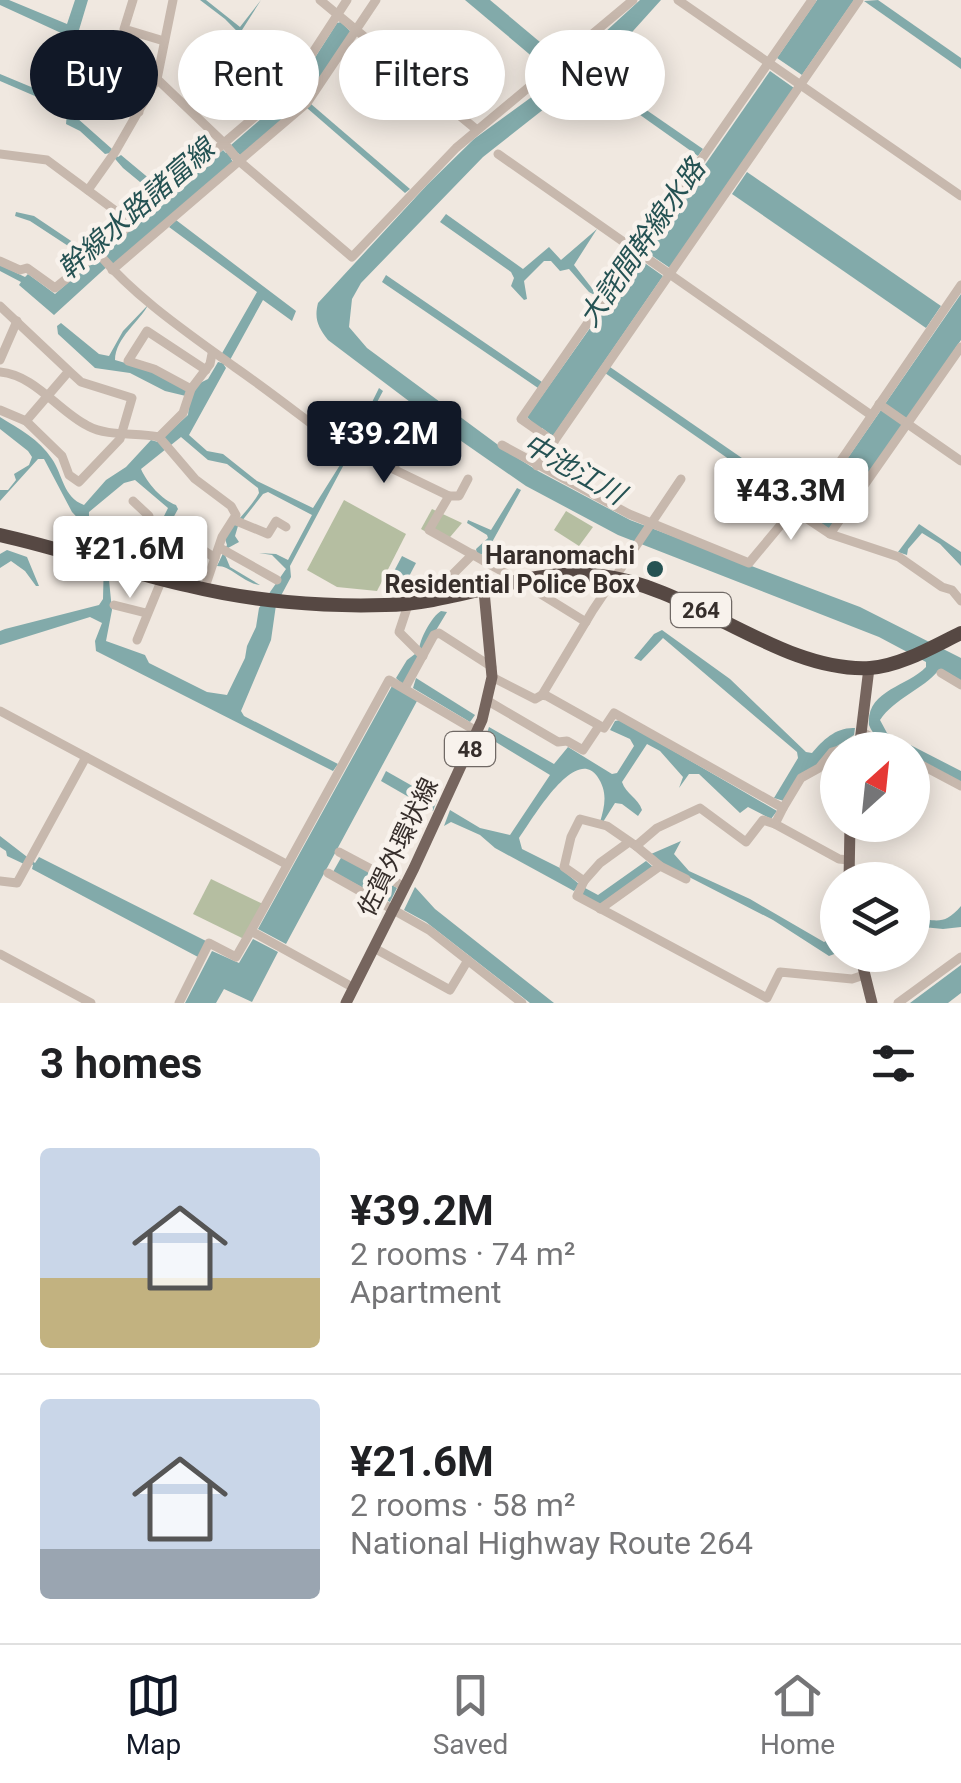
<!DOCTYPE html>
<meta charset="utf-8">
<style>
body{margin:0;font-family:Roboto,"Noto Sans JP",sans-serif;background:#f6f6f6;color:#202124;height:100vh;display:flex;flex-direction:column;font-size:38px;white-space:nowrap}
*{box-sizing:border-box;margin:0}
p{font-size:32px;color:#757577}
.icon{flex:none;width:55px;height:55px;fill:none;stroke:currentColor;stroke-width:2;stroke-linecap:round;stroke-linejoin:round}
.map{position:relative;height:1003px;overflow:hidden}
.side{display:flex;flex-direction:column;background:#fff;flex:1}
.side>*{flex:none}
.hud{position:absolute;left:30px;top:30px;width:902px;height:90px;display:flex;gap:20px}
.needle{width:65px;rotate:27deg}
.controls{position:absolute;left:820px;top:732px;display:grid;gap:20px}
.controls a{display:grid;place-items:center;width:110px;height:110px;border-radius:50%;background:#fff;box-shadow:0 5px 25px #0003;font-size:50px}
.price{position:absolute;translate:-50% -85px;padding:0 22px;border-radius:10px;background:#fff;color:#222;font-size:32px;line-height:65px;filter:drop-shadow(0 2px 5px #0008)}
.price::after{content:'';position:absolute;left:50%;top:60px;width:30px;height:22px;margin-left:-15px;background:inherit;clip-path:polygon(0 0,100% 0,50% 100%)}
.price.selected{background:#111827;color:#fff}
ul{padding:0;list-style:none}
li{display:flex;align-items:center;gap:30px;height:250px;padding:0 40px}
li+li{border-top:2px solid #e0e0e0}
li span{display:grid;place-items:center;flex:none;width:280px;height:200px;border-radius:10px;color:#555}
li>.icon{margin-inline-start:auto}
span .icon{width:120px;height:120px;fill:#fffc;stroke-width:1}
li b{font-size:42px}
h2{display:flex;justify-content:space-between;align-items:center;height:120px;padding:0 40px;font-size:42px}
.chip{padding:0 35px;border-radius:45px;background:#fff;box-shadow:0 5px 25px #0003;font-size:35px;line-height:90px}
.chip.selected{background:#111827;color:#fff}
.tabs{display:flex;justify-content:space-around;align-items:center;height:140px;border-top:2px solid #e0e0e0;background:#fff;font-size:28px;color:#757577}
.tabs a{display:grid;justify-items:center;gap:5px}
.tabs .selected{color:#111827}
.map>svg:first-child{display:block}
.green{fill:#b5bea1}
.water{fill:#82aaaa;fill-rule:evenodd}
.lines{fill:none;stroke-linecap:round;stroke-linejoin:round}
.minor{stroke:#c7b8ad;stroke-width:9}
.major{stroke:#76655e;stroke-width:11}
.highway{stroke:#564843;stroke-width:14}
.poi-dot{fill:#255253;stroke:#f8f2ec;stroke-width:4}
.labels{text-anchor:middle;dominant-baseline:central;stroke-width:9;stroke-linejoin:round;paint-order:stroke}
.shield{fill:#f8f2ec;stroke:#706965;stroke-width:2.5}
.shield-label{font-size:22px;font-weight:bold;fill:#362e2b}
.poi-label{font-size:25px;font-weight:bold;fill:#362e2b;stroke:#f8f2ec;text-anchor:end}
.street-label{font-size:25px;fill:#362e2b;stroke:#f8f2ec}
.water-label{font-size:28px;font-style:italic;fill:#255253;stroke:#f8f2ec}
</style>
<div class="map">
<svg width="961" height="1003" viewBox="0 0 961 1003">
<rect width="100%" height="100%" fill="#f0e8e0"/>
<g class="green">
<path d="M344,500L406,534L377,591L337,587L307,570Z"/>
<path d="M432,509L462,523L445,543L421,529Z"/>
<path d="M566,511L593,527L579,546L554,530Z"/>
<path d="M211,879L263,904L244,939L193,914Z"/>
</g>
<g class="water">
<path d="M0,0H9L67,24L75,0H88L79,30C103,42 126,50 150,62V69L111,48L107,49L77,118L112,149L111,151L118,157L121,155L163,190L157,196L123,168L110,153L105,154L80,131L66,124L67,113L65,109L0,81V74L72,104L96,49L0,5Z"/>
<path d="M200,0H206L240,27L261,0L242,30L290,78L287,82L225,19Z"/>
<path d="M465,0H490L559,58L547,69Z"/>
<path d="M640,0H661L615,51L581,74L563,94L483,157L361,283L352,299L349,327L367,348L505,450L538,471L630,520L860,607L961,658V682L939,670C922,690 895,698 880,720L887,733L961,771V784L913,758L912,750C893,750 877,744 869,725C866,690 907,687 926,667V662L879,637L618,535L526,486L444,429L427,421L426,414L328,340C318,327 314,319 318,303L427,185L474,139L544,88Z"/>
<path d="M817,0H854L802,75L777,58Z"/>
<path d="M878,0L961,58V69L864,1Z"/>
<path d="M341,22L351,32L304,100L241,156L238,153L231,159L233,162L114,264L111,263L54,315L19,285L21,282L0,271V265L25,277L28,274L55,294L95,259L98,261L106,255L104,252L223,150L226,153L232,148L231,145L295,89L337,23Z"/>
<path d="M770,71L794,88L670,268L645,251Z"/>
<path d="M600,78L703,149L698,156L595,83Z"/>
<path d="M311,104L410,189L405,193L307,108Z"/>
<path d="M747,172L941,306L926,328L732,194Z"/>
<path d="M16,212L34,216L89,253L88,255L85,257L30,221L15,216Z"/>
<path d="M446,214L523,269L549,247L561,260L597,229L574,265L591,287L602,294L600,298L589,292L569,269L560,271L551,261H544L524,281L527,299L524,300L511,286L514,278L511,272L440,222Z"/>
<path d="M176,220L296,311L292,321L263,300L230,360L227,359L224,365L226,368L189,435L207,451L223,454L257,481L313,508L345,457L379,388L383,391L290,566L291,577L276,605L271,640L241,711L244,716L338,764L333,771L96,651L95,641L102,623L90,617L0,645V631L5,629L99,605L103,599L104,556L87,528L72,512L44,459H38L0,501V490H8L16,480L14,474L29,465L32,457L28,451L0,429V417C19,429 39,439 52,459C63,475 63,497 84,505L106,480L126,467L151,440L158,442L188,415L190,397L165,391L130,373L95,368L58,334L57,326L61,323L99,354L109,356L123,331L148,305C141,320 115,338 115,360L153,371L186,390L208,379L218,362L222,363L225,358L221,355L257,292L169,227ZM181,437L208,460L227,464L258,488L259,493C250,510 233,522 225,539L227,545L217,566C232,566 243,583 260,585L230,567L225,555L228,548L239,542L235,536L238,526L263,494L268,492L312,515L288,560L276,554L259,553L272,555L286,569L259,608L256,627L247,646L245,658L227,695L207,692L149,663L145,655L106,641L112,610L108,570L111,552C100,544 88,525 89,512L124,483L135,480L168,508L163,518L166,523L172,520L178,509L176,505C162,500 147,483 141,469Z"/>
<path d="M639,259L663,276L553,436L542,428L540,430L527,417Z"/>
<path d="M386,275L542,382L538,388L382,282Z"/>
<path d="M961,294V340L907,419L885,404Z"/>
<path d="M610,367L807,503L802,510L605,373Z"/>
<path d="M881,410L903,425L829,529L809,514Z"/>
<path d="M517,488L521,490L491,544L481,555L477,554L476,549L488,538L487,535L467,523L468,520L491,530Z"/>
<path d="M919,524L961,552V566L940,544L922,533L908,549L907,555L898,552Z"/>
<path d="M7,550L27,557L39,586H36L25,571L11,561L0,568V554Z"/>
<path d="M402,556L416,563L404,586L390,579Z"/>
<path d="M441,611L447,612L400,690L417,701L286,944L258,929L392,686L399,681L396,678L407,660L419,651C419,640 432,616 441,611Z"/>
<path d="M662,630L730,679L806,752L812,753C823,740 836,727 855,728L854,735L837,746L784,801L774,798L798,758L797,752L663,638L641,661L634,658L654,634Z"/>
<path d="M416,678L475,715L470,722L413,688Z"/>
<path d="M620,720L777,811L771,819L748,807L740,813L699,774H689L679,788L683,777L660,751L647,744L622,782C626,794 638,798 642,810L638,816L622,804L615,803L603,822H600C605,805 608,792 597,776C574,745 531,822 519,838L522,849L560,868L579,884L574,891L495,848L480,835L451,822L444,826L450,810L480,828L510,835L550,775L486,736L489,727L554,764L568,747L612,774L617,773L634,746L630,739L610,730L615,721Z"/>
<path d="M386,771L437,800L433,811L381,781Z"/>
<path d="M0,836L35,863L39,857L206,941L198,957L32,869L33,865L26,861L24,864L7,856L6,851L0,847Z"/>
<path d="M681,841L674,854L689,871L750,899L824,942L837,936V953L829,956L773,920L656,860L651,854Z"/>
<path d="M342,856L397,888L390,902L333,872Z"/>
<path d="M646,861L653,867L599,905L583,896L582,891L585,888L598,895Z"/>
<path d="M415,887L435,909L554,1003H530L426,922L404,910Z"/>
<path d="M961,906V927L943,929L913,926V918C937,920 944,926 961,906Z"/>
<path d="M253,939L278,952L252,1002L224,989L216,1003H185L212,951L239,963Z"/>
<path d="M961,965V993L948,1003H910Z"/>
</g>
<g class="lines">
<g class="minor">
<path d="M133,0L124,29L164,41"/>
<path d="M320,0L477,130"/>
<path d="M347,0L291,86L224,143L239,161L352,257L456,148L633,0"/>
<path d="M678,0L961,196"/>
<path d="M100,79L139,112"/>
<path d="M157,79L224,143L98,253C137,299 188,333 236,368C272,393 307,421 343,447L361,418L405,446L393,469L449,496"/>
<path d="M0,154L47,160L132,223"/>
<path d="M498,154L871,415"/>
<path d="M88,190L115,152L157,79L173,0"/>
<path d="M0,261L20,270L27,268L55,288L98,253"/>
<path d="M112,270L307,103L376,0"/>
<path d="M0,306L69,371L26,421L62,456L69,475L79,482L120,439L132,398L81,382L69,371"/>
<path d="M0,360L17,321"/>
<path d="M0,372C35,375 58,411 88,426C108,437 137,432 159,437L195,479L231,506L236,515L222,537L204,590"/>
<path d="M191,389L154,369L128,361L147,331L206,370"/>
<path d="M879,404L961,461"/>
<path d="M0,410L26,421"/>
<path d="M159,437L183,413L191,389L210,364L212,354"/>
<path d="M554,442L521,419L812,0"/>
<path d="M502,445L629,514L749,563L794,509L803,516L961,285"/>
<path d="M537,466L859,0"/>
<path d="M468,479L459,496H449L429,530L507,574L510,583"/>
<path d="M803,516L830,534L899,557L942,587L952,590L961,601"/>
<path d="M234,520L268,534L276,521L286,527"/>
<path d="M167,526L215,558"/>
<path d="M830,534L961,347"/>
<path d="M220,548L277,580"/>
<path d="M161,551L176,532"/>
<path d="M114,566L115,554L149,516L133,501"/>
<path d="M534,578L539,593L586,622"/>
<path d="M434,601L443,584L473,554"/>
<path d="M114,605L146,613"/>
<path d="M408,605L399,632L423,656"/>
<path d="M137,640L162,579"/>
<path d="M941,673L961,685"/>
<path d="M492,677L535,699L542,695L547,696L604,728L614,713L783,808L775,824L839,859L848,860"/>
<path d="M405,688L434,635L439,633L492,667"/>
<path d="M542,695L593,610L681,479"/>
<path d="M488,701L558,742L567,741L583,750L599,726"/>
<path d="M0,711L286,864"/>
<path d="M861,731L892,750"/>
<path d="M912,760L961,786"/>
<path d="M783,808L801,778L819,768L832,752L860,744"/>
<path d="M775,824L763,820L746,842L700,808L657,828L636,846L607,826L580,819L571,837L564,867L584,881L577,896L767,998L780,972L852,979L864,975"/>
<path d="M636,846L660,866L686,879"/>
<path d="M339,852L405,887"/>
<path d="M328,873L429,930L522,1003"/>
<path d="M0,881L17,883L86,757"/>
<path d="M584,881L600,863L629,842"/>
<path d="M600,909L660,866"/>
<path d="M251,931L389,680L478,732"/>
<path d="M374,948L450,990L468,960"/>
<path d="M0,954L91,1003"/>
<path d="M179,1003L209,943L236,957L251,931L354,988"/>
<path d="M898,1003L961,957"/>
</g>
<g class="major">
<path d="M859,750L869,668"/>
<path d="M849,880L850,825"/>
<path d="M860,955L872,1003"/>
<path d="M346,1003L414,868L482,720L492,677L484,591"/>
</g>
<path class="highway" d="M0,535C64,549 126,572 190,586C251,601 322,607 385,605C458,604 527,567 601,576C692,586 780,673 870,668C901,666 934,646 961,633"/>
</g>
<circle class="poi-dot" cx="655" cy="569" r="10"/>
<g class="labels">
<g class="shield">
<rect x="671" y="593" width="60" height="34" rx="8"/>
<rect x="445" y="732" width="50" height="34" rx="8"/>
</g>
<g class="shield-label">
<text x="701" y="610">264</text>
<text x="470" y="749">48</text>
</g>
<g class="poi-label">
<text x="635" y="555">Haranomachi<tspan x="635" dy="29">Residential Police Box</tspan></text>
</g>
<g class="street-label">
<text transform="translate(398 847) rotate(-64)">佐賀外環状線</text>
</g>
<g class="water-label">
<text transform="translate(136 209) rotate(-41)">幹線水路諸富線</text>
<text transform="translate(642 243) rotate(-55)">大詫間幹線水路</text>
<text transform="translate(574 469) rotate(30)">中池江川</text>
</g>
</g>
</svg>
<div class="controls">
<a><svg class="needle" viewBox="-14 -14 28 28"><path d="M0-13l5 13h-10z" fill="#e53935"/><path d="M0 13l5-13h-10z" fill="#757577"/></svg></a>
<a><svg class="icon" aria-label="layers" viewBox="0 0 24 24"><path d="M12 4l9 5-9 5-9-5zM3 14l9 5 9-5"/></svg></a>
</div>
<b class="price selected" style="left:384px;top:486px">¥39.2M</b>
<b class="price" style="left:791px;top:543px">¥43.3M</b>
<b class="price" style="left:130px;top:601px">¥21.6M</b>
<div class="hud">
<a class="chip selected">Buy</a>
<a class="chip">Rent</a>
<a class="chip">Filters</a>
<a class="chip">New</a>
</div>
</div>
<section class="side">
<h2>3 homes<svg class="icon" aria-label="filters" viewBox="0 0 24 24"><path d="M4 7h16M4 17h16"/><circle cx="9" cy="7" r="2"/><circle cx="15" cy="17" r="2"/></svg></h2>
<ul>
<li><span style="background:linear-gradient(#c9d6e8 65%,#c2b280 0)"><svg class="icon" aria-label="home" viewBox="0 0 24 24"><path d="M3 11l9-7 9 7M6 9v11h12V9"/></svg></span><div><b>¥39.2M</b><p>2 rooms · 74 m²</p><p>Apartment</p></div></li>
<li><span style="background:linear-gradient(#c9d6e8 75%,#9aa5b1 0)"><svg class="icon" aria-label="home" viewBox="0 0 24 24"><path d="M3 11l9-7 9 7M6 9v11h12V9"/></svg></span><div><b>¥21.6M</b><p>2 rooms · 58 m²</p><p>National Highway Route 264</p></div></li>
</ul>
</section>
<nav class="tabs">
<a class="selected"><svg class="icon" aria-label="map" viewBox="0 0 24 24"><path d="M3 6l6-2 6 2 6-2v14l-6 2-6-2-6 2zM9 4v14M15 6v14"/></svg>Map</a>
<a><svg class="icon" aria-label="saved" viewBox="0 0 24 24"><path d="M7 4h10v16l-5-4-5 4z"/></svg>Saved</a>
<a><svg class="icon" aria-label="home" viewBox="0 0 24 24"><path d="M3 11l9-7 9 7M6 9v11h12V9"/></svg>Home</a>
</nav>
